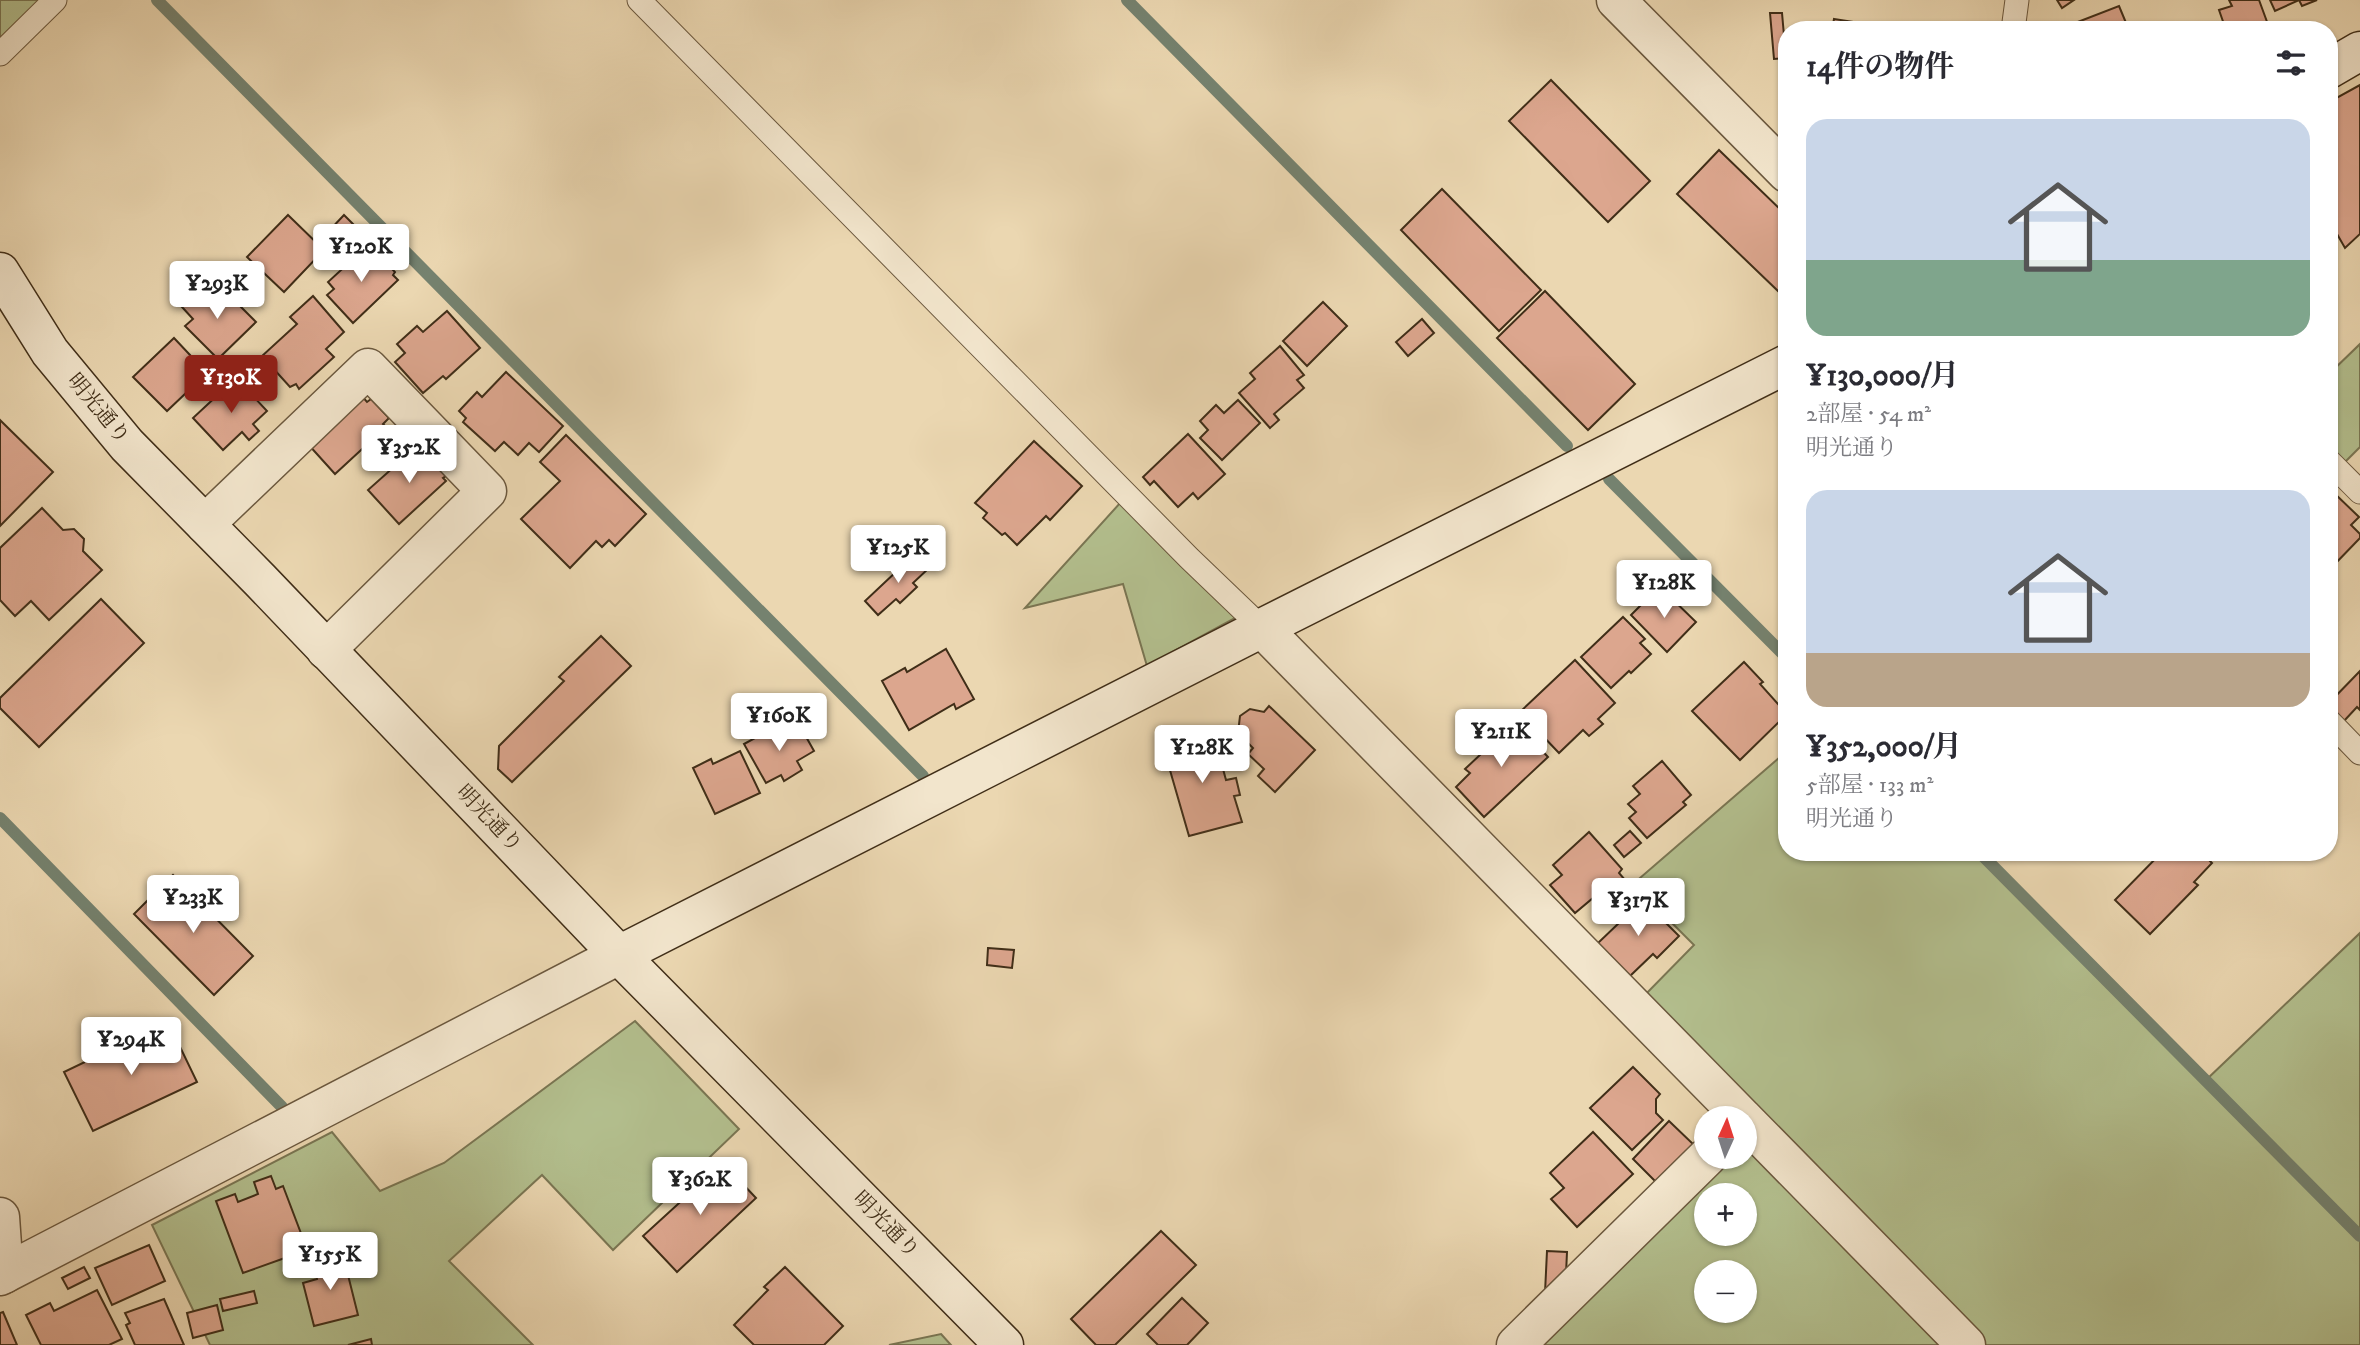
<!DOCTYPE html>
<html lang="ja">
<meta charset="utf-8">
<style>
body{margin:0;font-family:"IM FELL DW Pica","Noto Serif JP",serif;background:#f2f2f3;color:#2b2b33;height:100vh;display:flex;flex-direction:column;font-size:26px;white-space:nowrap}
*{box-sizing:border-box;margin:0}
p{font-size:23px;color:#7c7c81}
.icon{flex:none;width:38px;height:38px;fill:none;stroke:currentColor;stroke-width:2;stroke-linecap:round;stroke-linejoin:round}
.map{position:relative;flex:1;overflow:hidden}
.drawer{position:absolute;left:1778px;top:21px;width:560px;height:840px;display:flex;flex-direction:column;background:#fff;border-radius:28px;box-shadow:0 2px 5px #0004}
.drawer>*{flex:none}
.needle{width:46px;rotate:3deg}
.tools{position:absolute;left:1694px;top:1106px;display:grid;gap:14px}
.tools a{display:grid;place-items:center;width:63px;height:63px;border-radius:50%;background:#fff;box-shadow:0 2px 5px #0004;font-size:35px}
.price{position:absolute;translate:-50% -60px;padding:0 16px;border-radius:7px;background:#fff;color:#222;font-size:23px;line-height:46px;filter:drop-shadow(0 2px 4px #0008)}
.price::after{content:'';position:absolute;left:50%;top:42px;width:21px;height:16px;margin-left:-10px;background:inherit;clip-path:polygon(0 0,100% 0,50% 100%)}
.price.selected{background:#8f2418;color:#fff}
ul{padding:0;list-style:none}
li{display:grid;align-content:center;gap:14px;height:371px;padding:0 28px}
li span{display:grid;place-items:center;height:217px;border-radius:21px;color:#555}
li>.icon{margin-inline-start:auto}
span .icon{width:126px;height:126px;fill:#fffc;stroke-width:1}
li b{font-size:30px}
h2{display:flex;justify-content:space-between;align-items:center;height:84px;padding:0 28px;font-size:30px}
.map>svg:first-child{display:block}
.green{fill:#b3bf8e;stroke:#7a7653;stroke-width:2;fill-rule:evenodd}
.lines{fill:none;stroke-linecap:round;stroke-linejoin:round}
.stream{stroke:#75826f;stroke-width:12}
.building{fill:#dca68e;stroke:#402e18;stroke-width:2}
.lane-casing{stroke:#6b583e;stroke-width:25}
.street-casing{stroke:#6b583e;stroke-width:41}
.secondary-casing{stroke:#402e18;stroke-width:41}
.lane{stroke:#f2e5cc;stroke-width:23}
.street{stroke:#f2e5cc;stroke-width:38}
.secondary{stroke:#f2e5cc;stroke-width:38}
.labels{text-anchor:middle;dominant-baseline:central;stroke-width:5;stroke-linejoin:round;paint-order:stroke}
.street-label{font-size:21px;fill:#402e18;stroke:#f2e5cc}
</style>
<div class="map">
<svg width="2360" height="1345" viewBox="0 0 2360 1345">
<rect width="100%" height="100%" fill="#ebd7b1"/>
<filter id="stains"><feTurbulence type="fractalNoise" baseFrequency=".00286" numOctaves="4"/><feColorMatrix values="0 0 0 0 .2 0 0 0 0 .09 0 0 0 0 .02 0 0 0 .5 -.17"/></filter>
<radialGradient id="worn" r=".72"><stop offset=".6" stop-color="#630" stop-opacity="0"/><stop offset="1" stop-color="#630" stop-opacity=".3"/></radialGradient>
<g class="green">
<path d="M0,0H45L0,46Z"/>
<path d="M2360,344V447L2344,463L2329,448V374Z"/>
<path d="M1121,502L1237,617L1147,666L1123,584L1025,608Z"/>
<path d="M1787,751V852H1979L2206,1080L2360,933V1345H1978L1639,1001L1694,945L1633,884Z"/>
<path d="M635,1021L739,1129L613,1250L542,1175L449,1261L533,1345H210L152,1225L332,1132L380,1191L444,1163Z"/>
<path d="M1745,1136L1954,1345H1528L1716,1157H1745ZM1706,1195H1745V1234H1706ZM1706,1272H1745V1311H1706Z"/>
<path d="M941,1334L951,1345H889Z"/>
</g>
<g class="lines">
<g class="stream">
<path d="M157,0L923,776"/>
<path d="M1127,0L1567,446"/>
<path d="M1609,479L1787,658"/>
<path d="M0,818L282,1107"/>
<path d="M1979,852L2360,1236"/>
</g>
</g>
<g class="building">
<path d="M2057,0H2074L2062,8Z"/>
<path d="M2229,0H2259L2270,30H2226L2219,10L2232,6Z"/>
<path d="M2270,0H2299L2275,11Z"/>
<path d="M2299,0H2317L2302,6Z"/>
<path d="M2119,6L2129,30H2057Z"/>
<path d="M1770,13H1782L1786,58L1774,59Z"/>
<path d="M1834,19L1854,22L1853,28L1866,30H1832Z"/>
<path d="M1551,80L1650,181L1608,222L1509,121Z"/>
<path d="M2360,85V234L2345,248L2329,220V102Z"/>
<path d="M1719,150L1787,216V282L1778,291L1677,194Z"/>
<path d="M1442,189L1541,290L1499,331L1401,230Z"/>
<path d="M288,215L324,250L284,292L247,257Z"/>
<path d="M344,215L362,233L345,250L327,233Z"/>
<path d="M365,248L369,252L373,249L395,272L393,275L398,280L353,323L327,295L334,289L328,282Z"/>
<path d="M200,289L211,301L223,289L256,322L218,359L185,326L193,319L182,307Z"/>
<path d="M1545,291L1635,384L1588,430L1497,338Z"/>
<path d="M313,296L344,332L326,349L334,357L299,389L296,384L290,387L262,356L297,324L290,317Z"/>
<path d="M1323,302L1347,326L1307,366L1283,341Z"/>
<path d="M447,311L480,348L446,379L443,376L423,393L395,362L405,353L397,344L417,326L423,332Z"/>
<path d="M1422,319L1434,333L1408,356L1396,342Z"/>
<path d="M174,338L207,373L167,411L133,377Z"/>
<path d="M1280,346L1304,375L1297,380L1304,388L1274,414L1279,420L1270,428L1239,393L1255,379L1250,373Z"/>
<path d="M506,372L563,426L539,452L529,443L518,455L504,442L495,451L463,422L466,418L459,411L477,392L482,397Z"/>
<path d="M236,378L267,411L253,424L259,431L249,440L242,432L223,450L193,418Z"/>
<path d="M360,394L367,402L371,399L389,418L383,424L386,427L335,474L307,443Z"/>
<path d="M1238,400L1260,423L1222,460L1200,438L1208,430L1200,421L1216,405L1224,413Z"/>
<path d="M0,420L53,472L0,526Z"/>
<path d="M408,428L417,437L397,456L389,447Z"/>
<path d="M1188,434L1225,474L1198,499L1193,493L1178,507L1154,481L1150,485L1143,477Z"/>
<path d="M566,435L646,514L615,546L609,540L602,547L596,541L570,568L521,519L560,481L540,462Z"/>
<path d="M1034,441L1082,486L1050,520L1046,516L1017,545L1005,533L1002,535L983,518L987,513L975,503Z"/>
<path d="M425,448L449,474L443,478L446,481L399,524L368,490L405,457L410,461Z"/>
<path d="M2332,491L2359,517L2351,525L2360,534V538L2331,568L2329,494Z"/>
<path d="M42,508L63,530L74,529L84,539L83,551L102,570L49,620L31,601L15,616L0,600V548Z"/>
<path d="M915,554L929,568L913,583L917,587L900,603L896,599L878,615L865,601Z"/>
<path d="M1664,591L1696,622L1667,652L1631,615L1650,596L1655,601Z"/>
<path d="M101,599L144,643L39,747L0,708V698Z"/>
<path d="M1623,617L1645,639L1640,643L1651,654L1631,673L1629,671L1611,688L1581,657Z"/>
<path d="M601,636L631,666L512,782L498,769L499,746L564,681L559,677Z"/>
<path d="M946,649L974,699L956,709L954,704L909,730L882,681L905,668L907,672Z"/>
<path d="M1575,660L1615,703L1598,719L1603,724L1589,736L1583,730L1559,753L1520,712Z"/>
<path d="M1744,662L1763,682L1760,684L1787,714L1740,760L1692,711Z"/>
<path d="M2360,671V710L2357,707L2344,721L2329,706V703Z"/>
<path d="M1269,706L1315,750L1275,792L1258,776L1264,769L1248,754L1253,748L1238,733L1240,716L1250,709L1264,712Z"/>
<path d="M1515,722L1548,757L1484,817L1456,787L1470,773L1465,769Z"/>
<path d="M800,726L814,751L797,761L802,770L784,781L781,775L766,783L744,744L775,727L780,736Z"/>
<path d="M1213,732L1226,780L1236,778L1240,795L1234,796L1242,822L1189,836L1163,746Z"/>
<path d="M740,751L760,793L715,814L693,768L711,759L713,764Z"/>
<path d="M1662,761L1691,795L1683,802L1686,805L1647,838L1629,818L1636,812L1628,804L1640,794L1633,786Z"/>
<path d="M1630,831L1641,843L1624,857L1614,845Z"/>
<path d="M1589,832L1622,869L1619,873L1625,880L1598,904L1593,898L1575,913L1550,885L1562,875L1553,865Z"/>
<path d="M2162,852L2169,856L2172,852H2201L2212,863L2194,882L2198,885L2150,934L2115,900Z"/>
<path d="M173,875L253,956L214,995L134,914Z"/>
<path d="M1643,900L1679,936L1657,958L1653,954L1630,976L1598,943Z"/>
<path d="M988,948L1014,950L1012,968L987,965Z"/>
<path d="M168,1022L197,1082L93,1131L64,1072Z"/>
<path d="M1633,1067L1660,1094L1656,1099V1113L1663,1120L1632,1150L1590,1108Z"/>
<path d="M1669,1121L1694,1145L1657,1183L1633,1159Z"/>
<path d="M1593,1132L1633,1174L1577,1227L1551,1199L1564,1188L1550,1173Z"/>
<path d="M723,1163L756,1198L677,1272L643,1236Z"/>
<path d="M271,1176L276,1189L283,1186L305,1244L295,1248L296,1254L243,1273L216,1201L235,1194L238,1202L258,1194L254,1182Z"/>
<path d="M1161,1231L1196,1265L1115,1345H1096L1071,1319Z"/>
<path d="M149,1245L165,1281L112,1305L95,1268Z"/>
<path d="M1547,1251L1567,1252L1566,1274L1545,1293Z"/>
<path d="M343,1255L358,1315L314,1326L303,1283L317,1279L313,1263Z"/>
<path d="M84,1267L90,1278L68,1289L62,1278Z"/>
<path d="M785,1267L843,1326L824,1345H754L734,1325L768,1290L764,1287Z"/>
<path d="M97,1290L122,1339L109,1345H41L26,1315L50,1303L54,1311Z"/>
<path d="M254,1291L257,1303L223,1311L220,1299Z"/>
<path d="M1182,1298L1208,1323L1187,1345H1158L1147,1334Z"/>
<path d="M164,1299L184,1345H135L126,1325L130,1323L125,1313Z"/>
<path d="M217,1305L223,1330L193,1338L187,1313Z"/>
<path d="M3,1312L17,1345H0V1313Z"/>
<path d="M371,1339L372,1345H348Z"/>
</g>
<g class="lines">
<defs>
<g id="lane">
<path d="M639,0L1189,558L1262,628"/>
<path d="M2013,30L2017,0"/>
<path d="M0,54L55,0"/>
<path d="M2329,461L2360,492"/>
<path d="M2329,721L2360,753"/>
</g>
<g id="street">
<path d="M1616,0L1787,173"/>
<path d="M205,524L368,368L487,491L326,650"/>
<path d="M1262,628L1743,1118"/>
<path d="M1745,1120L1966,1345"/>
<path d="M0,1217L4,1274"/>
<path d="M0,1276L619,955"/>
<path d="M1516,1345L1707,1157"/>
</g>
<g id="secondary">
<path d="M2329,69L2360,51"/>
<path d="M0,272L50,352L127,445L260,580L619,955L1004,1345"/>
<path d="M619,955L1262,628L1787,364"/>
</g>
</defs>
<use href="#lane" class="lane-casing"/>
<use href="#street" class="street-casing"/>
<use href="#secondary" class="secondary-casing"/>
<use href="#lane" class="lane"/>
<use href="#street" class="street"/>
<use href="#secondary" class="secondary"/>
</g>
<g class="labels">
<g class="street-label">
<text transform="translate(98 409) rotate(50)">明光通り</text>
<text transform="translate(489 819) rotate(46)">明光通り</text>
<text transform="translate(886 1225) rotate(45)">明光通り</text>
</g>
</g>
<rect width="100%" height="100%" filter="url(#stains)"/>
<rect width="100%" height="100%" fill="url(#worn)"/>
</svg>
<div class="tools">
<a><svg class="needle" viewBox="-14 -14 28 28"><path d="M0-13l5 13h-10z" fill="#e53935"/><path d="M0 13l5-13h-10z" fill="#7c7c81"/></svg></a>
<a>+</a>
<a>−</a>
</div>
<b class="price" style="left:361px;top:284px">¥120K</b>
<b class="price" style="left:217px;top:321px">¥293K</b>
<b class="price selected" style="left:231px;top:415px">¥130K</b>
<b class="price" style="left:409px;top:485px">¥352K</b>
<b class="price" style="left:898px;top:585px">¥125K</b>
<b class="price" style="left:1664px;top:620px">¥128K</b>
<b class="price" style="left:779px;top:753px">¥160K</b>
<b class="price" style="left:1501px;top:769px">¥211K</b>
<b class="price" style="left:1202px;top:785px">¥128K</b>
<b class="price" style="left:193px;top:935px">¥233K</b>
<b class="price" style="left:1638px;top:938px">¥317K</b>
<b class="price" style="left:131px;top:1077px">¥294K</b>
<b class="price" style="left:700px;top:1217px">¥362K</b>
<b class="price" style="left:330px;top:1292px">¥155K</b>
<section class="drawer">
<h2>14件の物件<svg class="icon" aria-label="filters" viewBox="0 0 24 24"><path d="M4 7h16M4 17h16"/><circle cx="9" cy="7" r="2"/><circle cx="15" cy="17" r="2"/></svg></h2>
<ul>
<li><span style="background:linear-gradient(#c9d6e8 65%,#7fa58c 0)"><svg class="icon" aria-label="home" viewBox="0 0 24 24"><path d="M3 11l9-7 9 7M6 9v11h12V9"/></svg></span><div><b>¥130,000/月</b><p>2部屋 · 54 m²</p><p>明光通り</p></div></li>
<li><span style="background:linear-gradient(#c9d6e8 75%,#b9a48a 0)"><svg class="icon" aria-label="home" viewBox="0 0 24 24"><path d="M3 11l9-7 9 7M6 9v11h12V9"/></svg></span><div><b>¥352,000/月</b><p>5部屋 · 133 m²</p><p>明光通り</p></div></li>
</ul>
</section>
</div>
